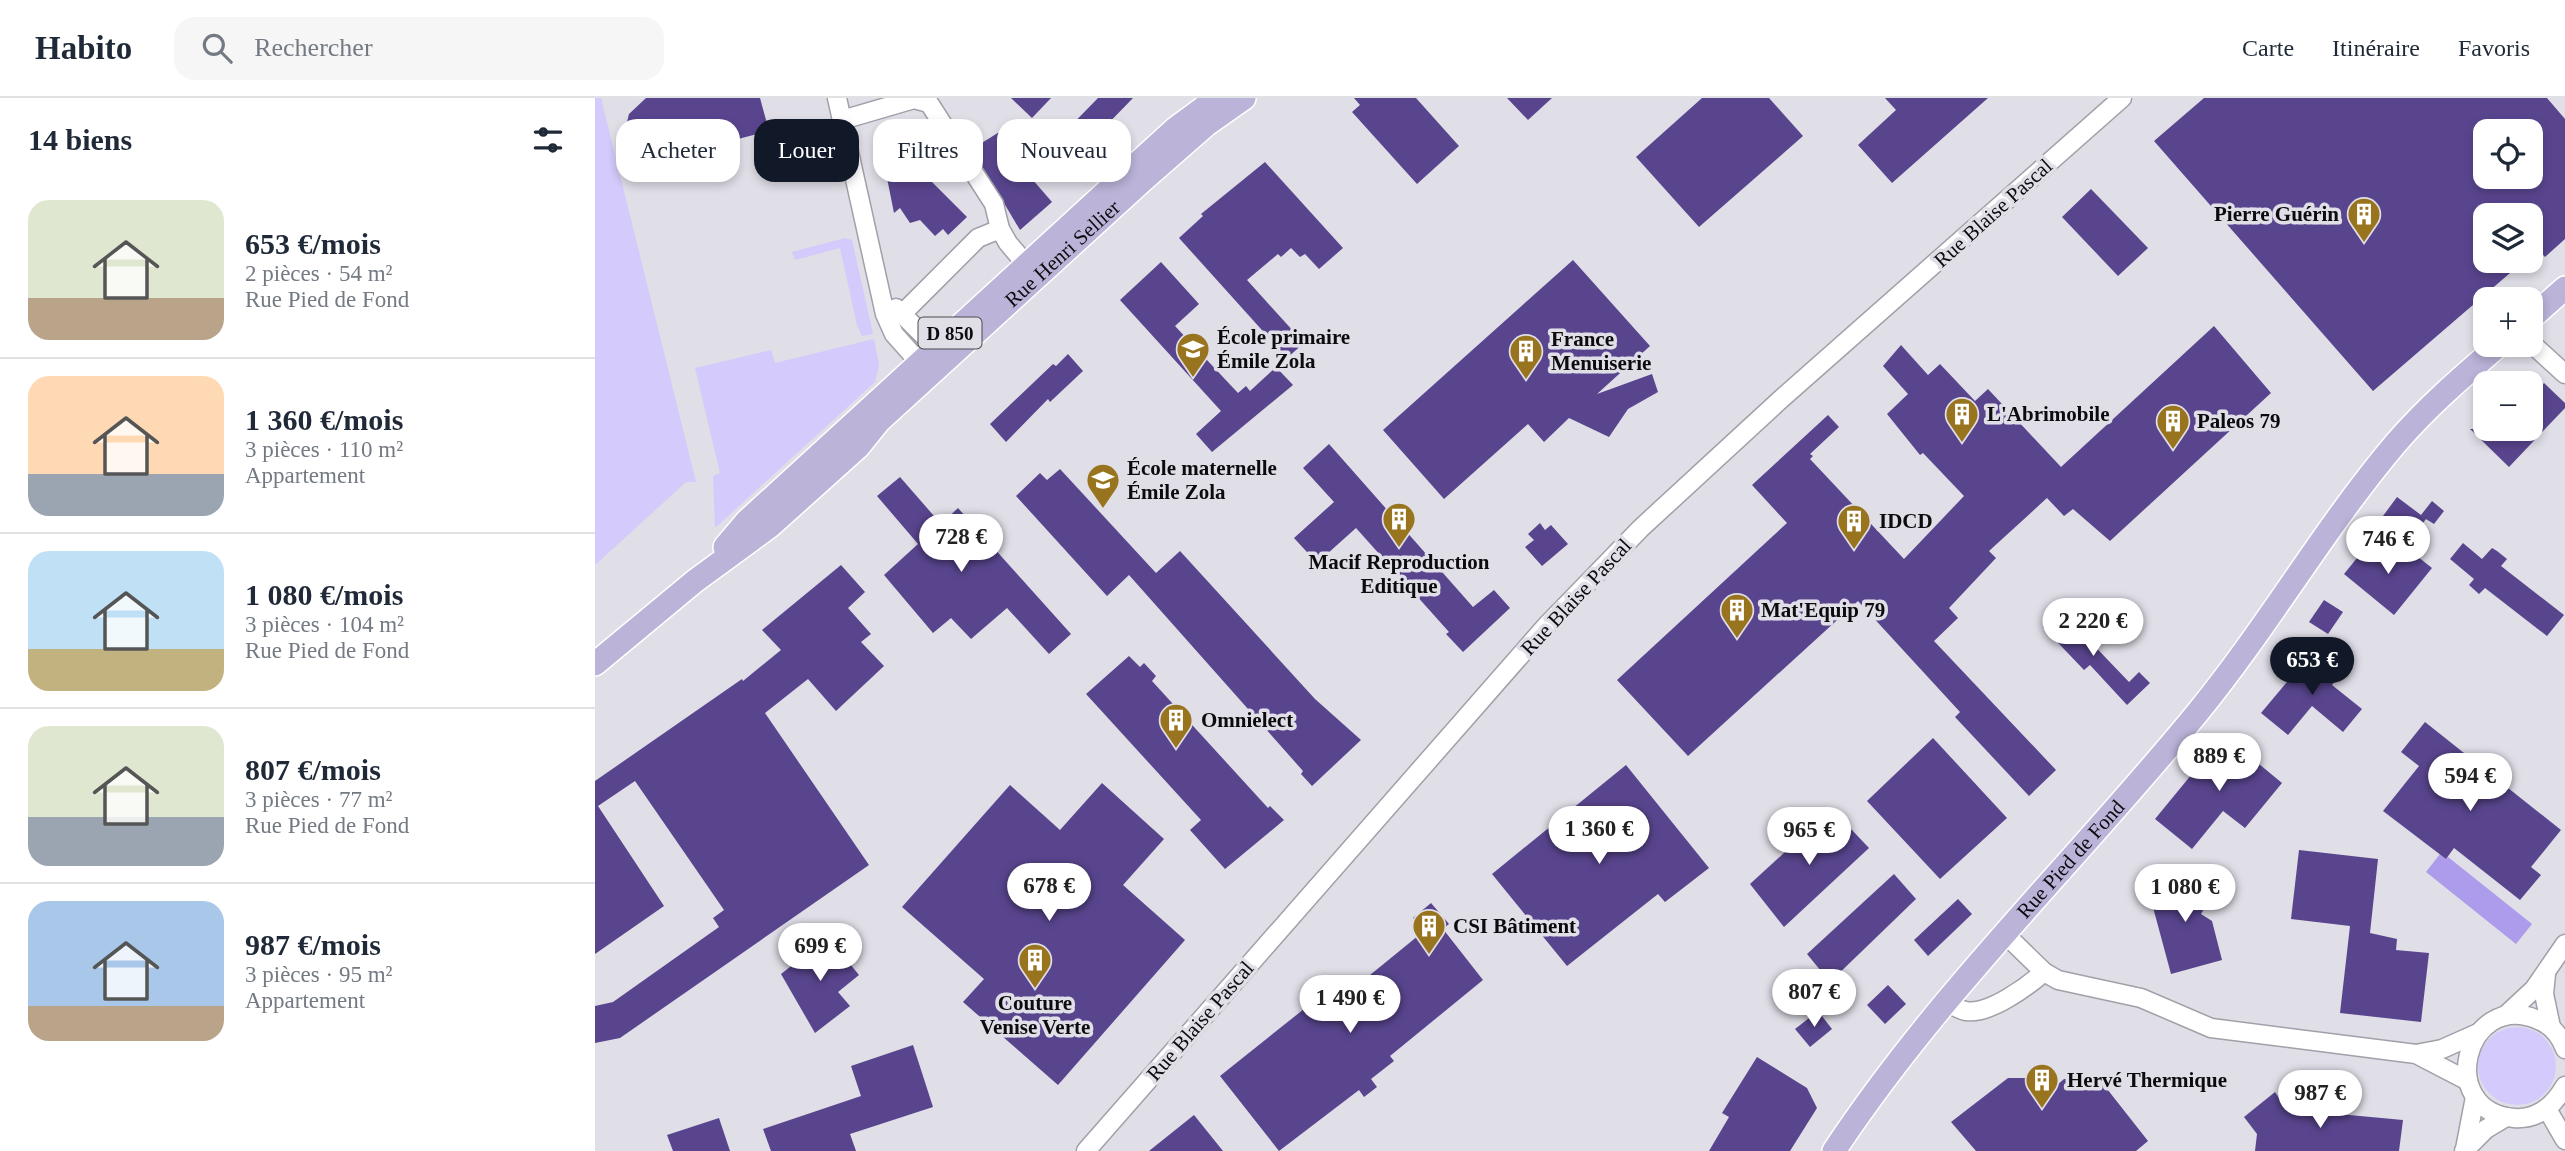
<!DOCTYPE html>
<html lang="fr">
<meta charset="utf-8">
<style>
body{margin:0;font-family:"Times New Roman",serif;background:#f6f6f7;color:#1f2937;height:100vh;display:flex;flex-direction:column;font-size:26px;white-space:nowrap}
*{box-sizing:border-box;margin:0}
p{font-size:23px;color:#747a83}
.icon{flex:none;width:38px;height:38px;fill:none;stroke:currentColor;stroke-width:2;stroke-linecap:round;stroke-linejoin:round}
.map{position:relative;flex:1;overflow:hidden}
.sheet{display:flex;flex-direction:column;background:#fff;width:595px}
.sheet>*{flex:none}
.guide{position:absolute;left:21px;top:21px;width:665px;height:63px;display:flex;gap:14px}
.fabs{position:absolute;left:1878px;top:21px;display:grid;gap:14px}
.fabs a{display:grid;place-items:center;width:70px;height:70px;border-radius:14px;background:#fff;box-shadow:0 4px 10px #0003;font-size:35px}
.price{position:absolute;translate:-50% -60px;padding:0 16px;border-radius:24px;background:#fff;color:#222;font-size:23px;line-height:46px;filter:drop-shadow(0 2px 4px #0008)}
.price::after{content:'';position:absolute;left:50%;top:42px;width:21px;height:16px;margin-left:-10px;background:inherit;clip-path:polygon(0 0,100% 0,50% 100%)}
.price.selected{background:#111827;color:#fff}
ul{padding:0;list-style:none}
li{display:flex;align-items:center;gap:21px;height:175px;padding:0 28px}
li+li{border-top:2px solid #e0e1e3}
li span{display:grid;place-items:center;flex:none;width:196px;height:140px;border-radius:21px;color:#555}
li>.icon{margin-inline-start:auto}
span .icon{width:84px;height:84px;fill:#fffc;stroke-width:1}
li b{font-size:30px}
h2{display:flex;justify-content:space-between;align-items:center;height:84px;padding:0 28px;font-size:30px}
.tag{padding:0 24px;border-radius:21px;background:#fff;box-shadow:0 4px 10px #0003;font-size:24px;line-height:63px}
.tag.selected{background:#111827;color:#fff}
header{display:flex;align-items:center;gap:42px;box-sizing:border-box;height:98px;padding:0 35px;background:#fff;border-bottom:2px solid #e0e1e3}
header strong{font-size:33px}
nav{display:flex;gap:38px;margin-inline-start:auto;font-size:24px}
.search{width:490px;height:63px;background:#f6f6f7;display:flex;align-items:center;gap:18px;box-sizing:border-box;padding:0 24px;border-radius:21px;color:#747a83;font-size:26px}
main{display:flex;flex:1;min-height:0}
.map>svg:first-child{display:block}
.green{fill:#d4cafb}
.water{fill:#ad9beb}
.building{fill:#59458e;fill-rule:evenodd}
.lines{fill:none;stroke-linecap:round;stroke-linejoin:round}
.minor-casing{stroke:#a1a0a8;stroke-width:21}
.major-casing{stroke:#fff;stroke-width:26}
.minor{stroke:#fff;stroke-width:18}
.major{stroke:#bbb3d8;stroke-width:23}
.labels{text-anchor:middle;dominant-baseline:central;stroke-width:7;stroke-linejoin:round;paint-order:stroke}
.shield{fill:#e0dee7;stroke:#4c4a4f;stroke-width:2}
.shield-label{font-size:19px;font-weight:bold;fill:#0c0b0e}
.street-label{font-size:21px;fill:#0c0b0e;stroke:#e0dee7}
.poi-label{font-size:21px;font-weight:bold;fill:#0c0b0e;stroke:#e0dee7;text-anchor:start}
</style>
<header>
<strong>Habito</strong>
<div class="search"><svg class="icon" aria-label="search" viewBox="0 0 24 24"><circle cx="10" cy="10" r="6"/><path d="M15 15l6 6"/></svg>Rechercher</div>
<nav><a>Carte</a><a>Itinéraire</a><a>Favoris</a></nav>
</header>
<main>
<section class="sheet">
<h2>14 biens<svg class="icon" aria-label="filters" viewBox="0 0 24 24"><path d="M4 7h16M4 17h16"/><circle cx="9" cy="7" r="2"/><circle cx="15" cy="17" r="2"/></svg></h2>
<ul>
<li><span style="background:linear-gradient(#dfe7d0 70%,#b9a48a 0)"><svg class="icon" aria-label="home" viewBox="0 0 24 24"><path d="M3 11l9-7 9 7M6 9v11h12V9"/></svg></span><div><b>653 €/mois</b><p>2 pièces · 54 m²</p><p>Rue Pied de Fond</p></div></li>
<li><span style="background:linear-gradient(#ffd9b3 70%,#9aa5b1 0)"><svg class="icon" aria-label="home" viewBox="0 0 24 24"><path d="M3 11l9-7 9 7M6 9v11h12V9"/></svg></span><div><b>1 360 €/mois</b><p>3 pièces · 110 m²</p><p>Appartement</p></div></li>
<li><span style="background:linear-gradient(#bfe0f5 70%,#c2b280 0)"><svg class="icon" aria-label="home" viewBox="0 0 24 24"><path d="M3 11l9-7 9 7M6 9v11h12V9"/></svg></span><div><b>1 080 €/mois</b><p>3 pièces · 104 m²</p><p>Rue Pied de Fond</p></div></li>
<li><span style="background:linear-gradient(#dfe7d0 65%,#9aa5b1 0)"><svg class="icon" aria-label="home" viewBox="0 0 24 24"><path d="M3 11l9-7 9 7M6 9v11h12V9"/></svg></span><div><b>807 €/mois</b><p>3 pièces · 77 m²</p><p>Rue Pied de Fond</p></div></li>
<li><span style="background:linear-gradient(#a9c7e8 75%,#b9a48a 0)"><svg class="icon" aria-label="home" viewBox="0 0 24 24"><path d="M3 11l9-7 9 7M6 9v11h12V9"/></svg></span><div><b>987 €/mois</b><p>3 pièces · 95 m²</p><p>Appartement</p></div></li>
</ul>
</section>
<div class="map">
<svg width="1970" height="1053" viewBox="0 0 1970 1053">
<rect width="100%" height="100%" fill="#e0dee7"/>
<g class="green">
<path d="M0,0H6L101,384H91L0,467Z"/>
<path d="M250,140L257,142L278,236L267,238L262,227L245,150L200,162L197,154Z"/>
<path d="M279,241L284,267L280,284L120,430L118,378L125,375L100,270L176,252L180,265Z"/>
<circle cx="1922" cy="968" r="39"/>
</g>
<path class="water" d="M1845,756L1851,761L1853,759L1937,826L1921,846L1831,774Z"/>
<g class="building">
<path d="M51,0H165L174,33L89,55H51L37,45L31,28L34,16Z"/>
<path d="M416,0H456L437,20Z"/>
<path d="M503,0H538L469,71L451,53L455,49L452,39L461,43Z"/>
<path d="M759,0H821L864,48L822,86L757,14L765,7Z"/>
<path d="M912,0H957L933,22Z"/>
<path d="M1107,0H1174L1208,38L1104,129L1041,59Z"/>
<path d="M1290,0H1393L1297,85L1263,47L1301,12Z"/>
<path d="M1609,0H1952L1970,21V141L1950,159L1943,151L1936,157V117H1890V163H1929L1778,293L1559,43ZM1890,33H1936V79H1890Z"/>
<path d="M406,33L431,74L457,104L425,132L377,51Z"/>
<path d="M329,59L333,80L372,119L353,137L348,131L340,138L325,122L315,125L305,110L299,115L290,70Z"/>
<path d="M670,64L748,150L724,171L710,156L705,159L696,150L686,159L683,156L652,182L709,245L692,260L584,140L608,118L606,116Z"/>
<path d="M1496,91L1553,150L1523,178L1467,119Z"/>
<path d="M978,162L1055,248L1002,296L1057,276L1063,294L1033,311L1014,339L974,320L949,344L933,326L849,401L788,332Z"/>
<path d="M566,164L604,206L580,228L643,295L651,288L655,293L681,269L698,287L617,354L601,336L626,313L525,202Z"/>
<path d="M1619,228L1676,295L1515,443L1478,411L1469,418L1452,400L1394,453L1401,460L1354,510L1363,520L1339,543L1461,672L1434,698L1360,619L1365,614L1263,503L1093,658L1022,582L1192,425L1157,387L1233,317L1244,329L1215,356L1218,358L1215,361L1309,461L1369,398L1328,355L1325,357L1292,316L1313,296L1288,268L1306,247L1333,277L1345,266L1380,303L1393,291L1466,369Z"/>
<path d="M473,256L488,273L455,304L453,301L411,344L395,326L458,266L461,268Z"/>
<path d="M1949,285L1970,305V310L1914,369L1875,331H1936V299Z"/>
<path d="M734,346L878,509L899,492L915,510L868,554L851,536L854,534L761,430L722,465L699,440L739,404L708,370Z"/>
<path d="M465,371L561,475L585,453L720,601L766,642L717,688L706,676L708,673L534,477L512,498L421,398L445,375L452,382Z"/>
<path d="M305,379L346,426L363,410L476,536L454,556L412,510L376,541L356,520L338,535L289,477L323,446L282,398Z"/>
<path d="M1802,399L1826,417L1837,403L1849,413L1839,426L1826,418L1831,421L1816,441L1788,418Z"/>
<path d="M945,425L950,432L956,427L973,446L947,468L930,449L939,442L933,436Z"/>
<path d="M1775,444L1800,464L1813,451L1837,470L1799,517L1749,476Z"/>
<path d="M1868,445L1887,461L1897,450L1902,453L1912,461L1906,468L1969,517L1952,538L1890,490L1884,496L1874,487L1879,481L1855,461Z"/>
<path d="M246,467L270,494L253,510L276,536L266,544L289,568L241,613L213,581L170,615L274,767L25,940L0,945V908L18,904L124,829L118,820L129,812L40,683L3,708L69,808L0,856V683L147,581L148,583L186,552L167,532Z"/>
<path d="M1729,502L1748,514L1733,536L1714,524Z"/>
<path d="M1465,512L1534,584L1544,574L1555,585L1532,607L1495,567L1489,572L1448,529Z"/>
<path d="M1741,557L1753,567L1737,587L1767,611L1748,634L1717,608L1693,637L1666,615L1697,578L1690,572L1702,559L1724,577Z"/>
<path d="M534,558L545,569L549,565L561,578L557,583L673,710L675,708L689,722L630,771L595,732L606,722L491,596Z"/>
<path d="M1830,624L1966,732L1936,769L1946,777L1925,802L1859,750L1851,761L1788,713L1824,668L1806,654Z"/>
<path d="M1629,637L1687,685L1650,730L1628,713L1597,751L1560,721Z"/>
<path d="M1338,640L1412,720L1345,781L1272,703Z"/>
<path d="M1031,667L1114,770L1070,804L1063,796L972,868L897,776Z"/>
<path d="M507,685L569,741L528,787L590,842L463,987L368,904L389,881L307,809L415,687L465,732Z"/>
<path d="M1237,711L1274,750L1189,829L1155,786Z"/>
<path d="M1704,752L1783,761L1775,835L1802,841L1801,852L1834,855L1826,924L1745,915L1755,828L1696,821Z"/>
<path d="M1579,773L1618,795L1606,816L1617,823L1627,862L1576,876L1552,787L1566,794Z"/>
<path d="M1299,776L1321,801L1235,884L1212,856Z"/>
<path d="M1363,801L1377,816L1333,858L1319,842Z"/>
<path d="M836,805L854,826L848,831L888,882L795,958L799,963L776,981L782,989L769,999L764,992L684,1053L625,978L739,887L748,899L829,833L818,820Z"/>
<path d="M233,839L264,877L243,894L255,908L220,935L186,876Z"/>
<path d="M1293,887L1311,906L1290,926L1272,907Z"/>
<path d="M1223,913L1237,931L1215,949L1200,931Z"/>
<path d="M318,947L338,1009L255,1036L261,1053H176L168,1031L266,998L256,968Z"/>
<path d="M1162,959L1212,990L1222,1010L1195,1053H1114L1134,1019L1127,1015Z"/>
<path d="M1413,980H1439V986L1461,988L1469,981L1505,982L1553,1043L1541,1053H1381L1356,1024Z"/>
<path d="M1680,994L1688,1006L1718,1008L1722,1014L1808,1022L1804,1053H1660L1662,1036L1649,1019Z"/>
<path d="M599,1017L628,1053H554Z"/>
<path d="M124,1020L135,1053H78L72,1037Z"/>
</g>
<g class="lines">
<defs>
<g id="minor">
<path d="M242,0L290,216L299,236L331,272"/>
<path d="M247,22L319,1L334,5L399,106L405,131L413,145L440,177"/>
<path d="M301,210L350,259"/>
<path d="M307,216L383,140L405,131"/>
<path d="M1936,245L1970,276"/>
<path d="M1410,836L1449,874L1463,882L1546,900L1616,930L1821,956L1873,983"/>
<path d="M1951,876L1949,896L1956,929"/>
<path d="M1351,903C1357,907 1364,912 1371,913C1394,917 1433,888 1449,874"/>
<path d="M1910,918L1939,891L1970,846"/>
<path d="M1970,951C1965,937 1955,926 1941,921C1870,893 1840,1013 1919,1020C1943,1022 1959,1007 1970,988"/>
<path d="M1821,956L1847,951L1883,935"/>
<path d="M1952,1011L1970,1042"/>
<path d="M1870,1051L1880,999"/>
<path d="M491,1053L952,527L1046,430L1185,302L1527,0"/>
<path d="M1869,1053L1891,1031L1911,1019"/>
</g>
<g id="major">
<path d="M1936,220L1970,190"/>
<path d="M130,449L152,423L580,31L622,0"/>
<path id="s1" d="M0,566L100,483L175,428L263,349L284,323L547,83L612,26L649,0"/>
<path id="s2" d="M1239,1053C1344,894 1483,761 1603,614C1674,527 1729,430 1801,345C1832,309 1868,278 1904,247"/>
</g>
</defs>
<use href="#minor" class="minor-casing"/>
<use href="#major" class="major-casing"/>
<use href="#minor" class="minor"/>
<use href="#major" class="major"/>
</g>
<defs>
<symbol id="building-pin" viewBox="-11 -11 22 30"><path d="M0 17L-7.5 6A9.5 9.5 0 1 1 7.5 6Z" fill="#99741f" stroke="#e0dee7"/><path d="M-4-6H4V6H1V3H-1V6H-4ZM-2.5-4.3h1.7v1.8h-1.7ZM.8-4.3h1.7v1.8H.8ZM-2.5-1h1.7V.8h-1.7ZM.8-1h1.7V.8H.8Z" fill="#fff"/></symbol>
<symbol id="school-pin" viewBox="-11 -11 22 30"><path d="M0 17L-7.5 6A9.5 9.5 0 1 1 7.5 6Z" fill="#99741f" stroke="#e0dee7"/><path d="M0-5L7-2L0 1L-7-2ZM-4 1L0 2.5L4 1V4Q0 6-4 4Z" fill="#fff"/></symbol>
</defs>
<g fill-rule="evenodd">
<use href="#building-pin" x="1750" y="97" width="38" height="52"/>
<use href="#school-pin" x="579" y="232" width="38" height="52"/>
<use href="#building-pin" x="912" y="234" width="38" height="52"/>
<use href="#building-pin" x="1348" y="297" width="38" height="52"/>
<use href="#building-pin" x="1559" y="304" width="38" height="52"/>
<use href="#school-pin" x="489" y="363" width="38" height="52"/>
<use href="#building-pin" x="785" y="402" width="38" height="52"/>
<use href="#building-pin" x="1240" y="404" width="38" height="52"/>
<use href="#building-pin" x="1123" y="493" width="38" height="52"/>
<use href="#building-pin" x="562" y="603" width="38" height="52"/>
<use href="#building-pin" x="815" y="809" width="38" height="52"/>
<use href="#building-pin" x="421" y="843" width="38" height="52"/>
<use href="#building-pin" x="1428" y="963" width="38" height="52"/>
</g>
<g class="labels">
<rect class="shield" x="323.5" y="219.5" width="63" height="31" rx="5"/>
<g class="shield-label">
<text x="355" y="235">D 850</text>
</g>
<g class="street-label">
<text transform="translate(1398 115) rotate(-42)">Rue Blaise Pascal</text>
<text stroke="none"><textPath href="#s1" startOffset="623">Rue Henri Sellier</textPath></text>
<text transform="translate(981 499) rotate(-47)">Rue Blaise Pascal</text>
<text stroke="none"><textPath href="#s2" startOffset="376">Rue Pied de Fond</textPath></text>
<text transform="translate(605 923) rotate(-49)">Rue Blaise Pascal</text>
</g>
<g class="poi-label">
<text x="1744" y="116" text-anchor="end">Pierre Guérin</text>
<text x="622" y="239">École primaire<tspan x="622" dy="24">Émile Zola</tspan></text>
<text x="956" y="241">France<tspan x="956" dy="24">Menuiserie</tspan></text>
<text x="1392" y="316">L'Abrimobile</text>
<text x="1602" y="323">Paleos 79</text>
<text x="532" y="370">École maternelle<tspan x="532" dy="24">Émile Zola</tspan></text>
<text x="1284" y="423">IDCD</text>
<text x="804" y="464" text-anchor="middle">Macif Reproduction<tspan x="804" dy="24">Editique</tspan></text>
<text x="1166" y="512">Mat'Equip 79</text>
<text x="606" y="622">Omnielect</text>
<text x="858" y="828">CSI Bâtiment</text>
<text x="440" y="905" text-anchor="middle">Couture<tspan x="440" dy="24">Venise Verte</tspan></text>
<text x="1472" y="982">Hervé Thermique</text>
</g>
</g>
</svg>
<div class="fabs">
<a><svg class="icon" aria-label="locate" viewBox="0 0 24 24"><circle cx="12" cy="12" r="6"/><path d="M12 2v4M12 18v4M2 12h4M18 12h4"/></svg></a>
<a><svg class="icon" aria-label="layers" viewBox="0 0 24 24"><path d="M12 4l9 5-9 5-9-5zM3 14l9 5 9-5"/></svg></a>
<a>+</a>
<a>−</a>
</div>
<b class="price" style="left:366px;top:476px">728 €</b>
<b class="price" style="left:1793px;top:478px">746 €</b>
<b class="price" style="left:1498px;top:560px">2 220 €</b>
<b class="price selected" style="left:1717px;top:599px">653 €</b>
<b class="price" style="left:1624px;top:695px">889 €</b>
<b class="price" style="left:1875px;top:715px">594 €</b>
<b class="price" style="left:1004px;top:768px">1 360 €</b>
<b class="price" style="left:1214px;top:769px">965 €</b>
<b class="price" style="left:454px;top:825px">678 €</b>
<b class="price" style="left:1590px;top:826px">1 080 €</b>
<b class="price" style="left:225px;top:885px">699 €</b>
<b class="price" style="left:1219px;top:931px">807 €</b>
<b class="price" style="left:755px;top:937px">1 490 €</b>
<b class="price" style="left:1725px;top:1032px">987 €</b>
<div class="guide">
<a class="tag">Acheter</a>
<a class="tag selected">Louer</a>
<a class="tag">Filtres</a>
<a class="tag">Nouveau</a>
</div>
</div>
</main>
